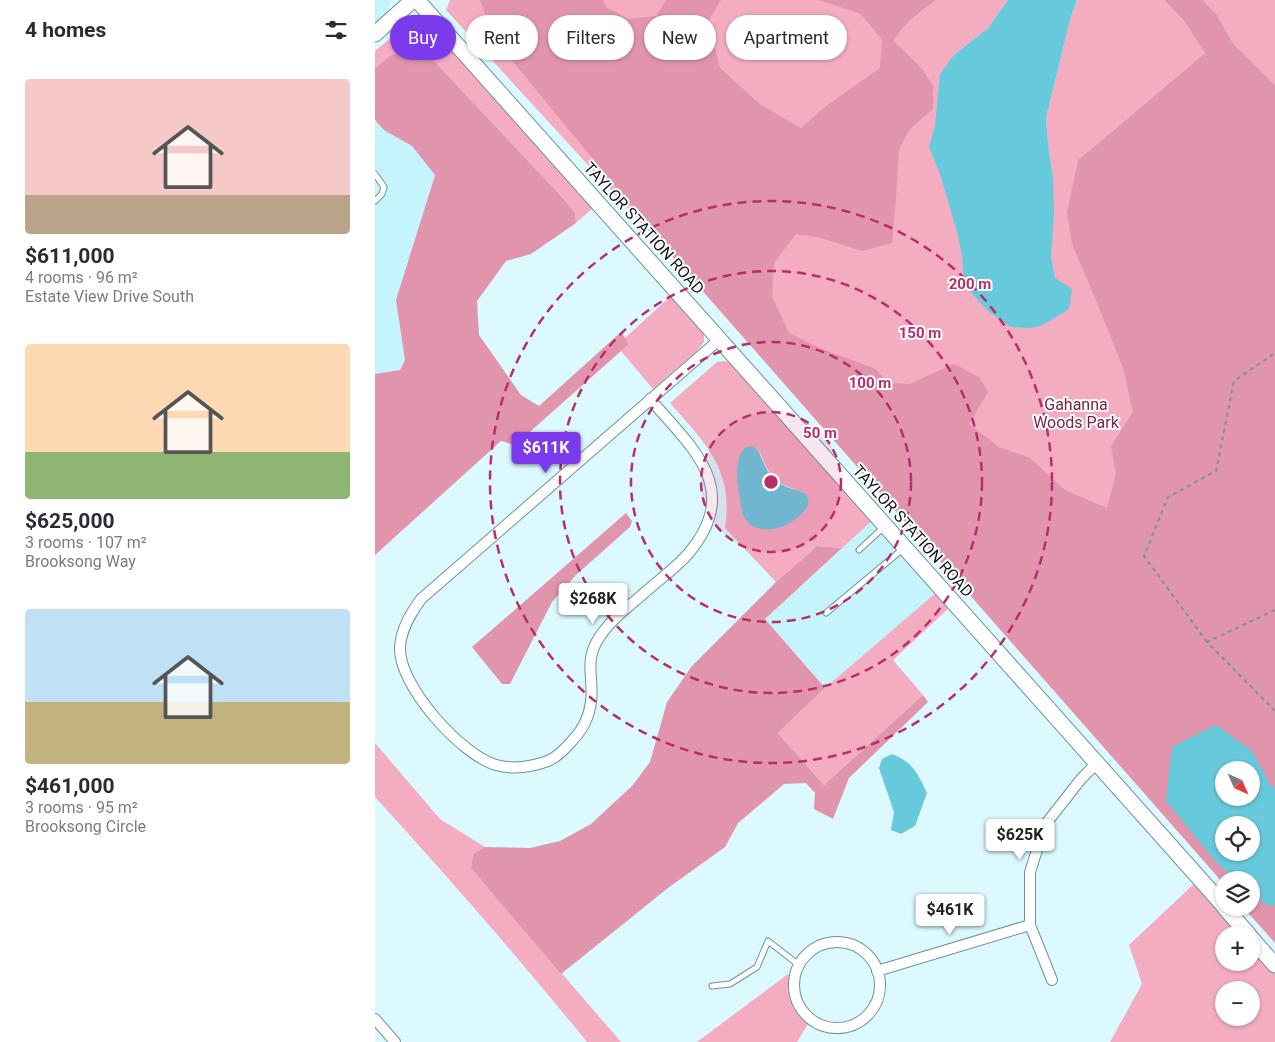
<!DOCTYPE html>
<meta charset="utf-8">
<style>
body{margin:0;font-family:Roboto,sans-serif;background:#f7f7f7;color:#2b2b33;height:100vh;display:flex;flex-direction:column;font-size:19px;white-space:nowrap}
*{box-sizing:border-box;margin:0}
p{font-size:16px;color:#7c7c81}
.icon{flex:none;width:28px;height:28px;fill:none;stroke:currentColor;stroke-width:2;stroke-linecap:round;stroke-linejoin:round}
.map{position:relative;flex:1;overflow:hidden}
.sheet{display:flex;flex-direction:column;background:#fff;width:375px}
.sheet>*{flex:none}
.hud{position:absolute;left:15px;top:15px;width:475px;height:45px;display:flex;gap:10px}
.needle{width:32px;rotate:135deg}
.fabs{position:absolute;left:840px;top:761px;display:grid;gap:10px}
.fabs a{display:grid;place-items:center;width:45px;height:45px;border-radius:50%;background:#fff;box-shadow:0 1px 4px #0004;font-size:25px}
.price{position:absolute;translate:-50% -42px;padding:0 11px;border-radius:5px;background:#fff;color:#222;font-size:16px;line-height:32px;filter:drop-shadow(0 1px 2px #0008)}
.price::after{content:'';position:absolute;left:50%;top:30px;width:15px;height:11px;margin-left:-8px;background:inherit;clip-path:polygon(0 0,100% 0,50% 100%)}
.price.current{background:#7c3aed;color:#fff}
ul{padding:0;list-style:none}
li{display:grid;align-content:center;gap:10px;height:265px;padding:0 25px}
li span{display:grid;place-items:center;height:155px;border-radius:5px;color:#555}
li>.icon{margin-inline-start:auto}
span .icon{width:90px;height:90px;fill:#fffc;stroke-width:1}
li b{font-size:21px}
h2{display:flex;justify-content:space-between;align-items:center;height:60px;padding:0 25px;font-size:21px}
.pill{padding:0 18px;border-radius:22px;background:#fff;box-shadow:0 1px 4px #0004;font-size:18px;line-height:45px}
.pill.current{background:#7c3aed;color:#fff}
main{display:flex;flex:1;min-height:0}
.map>svg:first-child{display:block}
.built{fill:#c5f4fd}
.green{fill:#f4acc1;fill-rule:evenodd}
.forest{fill:#e195ac;fill-rule:evenodd}
.water{fill:#67c9dc;fill-rule:evenodd}
.lines{fill:none;stroke-linecap:round;stroke-linejoin:round}
.lane-casing{stroke:#709299;stroke-width:7}
.street-casing{stroke:#709299;stroke-width:12}
.secondary-casing{stroke:#709299;stroke-width:17}
.path{stroke:#7b9296;stroke-width:2;stroke-dasharray:4 4;stroke-linecap:butt}
.lane{stroke:#fff;stroke-width:5}
.street{stroke:#fff;stroke-width:10}
.secondary{stroke:#fff;stroke-width:15}
.ring{fill:none;stroke:#b92e68;stroke-width:2.5;stroke-dasharray:9 6}
.labels{text-anchor:middle;dominant-baseline:central;stroke-width:4;stroke-linejoin:round;paint-order:stroke}
.street-label{font-size:16px;fill:#091719;stroke:#fff}
.park-label{font-size:16px;fill:#7c2346;stroke:#fff}
.centre{fill:#b92e68;stroke:#fff;stroke-width:2.5}
.ring-label{font-size:15px;text-anchor:middle;font-weight:bold;fill:#b92e68;stroke:#fff;stroke-width:4;stroke-linejoin:round;paint-order:stroke}
</style>
<main>
<section class="sheet">
<h2>4 homes<svg class="icon" aria-label="filters" viewBox="0 0 24 24"><path d="M4 7h16M4 17h16"/><circle cx="9" cy="7" r="2"/><circle cx="15" cy="17" r="2"/></svg></h2>
<ul>
<li><span style="background:linear-gradient(#f6c9c9 75%,#b9a48a 0)"><svg class="icon" aria-label="home" viewBox="0 0 24 24"><path d="M3 11l9-7 9 7M6 9v11h12V9"/></svg></span><div><b>$611,000</b><p>4 rooms · 96 m²</p><p>Estate View Drive South</p></div></li>
<li><span style="background:linear-gradient(#ffd9b3 70%,#8fb573 0)"><svg class="icon" aria-label="home" viewBox="0 0 24 24"><path d="M3 11l9-7 9 7M6 9v11h12V9"/></svg></span><div><b>$625,000</b><p>3 rooms · 107 m²</p><p>Brooksong Way</p></div></li>
<li><span style="background:linear-gradient(#bfe0f5 60%,#c2b280 0)"><svg class="icon" aria-label="home" viewBox="0 0 24 24"><path d="M3 11l9-7 9 7M6 9v11h12V9"/></svg></span><div><b>$461,000</b><p>3 rooms · 95 m²</p><p>Brooksong Circle</p></div></li>
</ul>
</section>
<div class="map">
<svg width="900" height="1042" viewBox="0 0 900 1042">
<rect width="100%" height="100%" fill="#dbf9ff"/>
<g class="built">
<path d="M0,0H16L11,14L0,27Z"/>
<path d="M0,120L9,130L37,146L60,174L21,300L30,360L25,370L0,374Z"/>
<path d="M499,519L563,591L450,688L390,619Z"/>
</g>
<g class="green">
<path d="M75,0H551L507,40L559,97V86L546,67L519,41C527,25 547,10 562,0H633L613,28L579,55L678,176L674,152L671,118L695,20L702,0H789L809,21L830,53L703,160L698,186L854,45L900,943L869,908H876V880H849V884L311,272L71,10ZM849,770H876V798H849ZM849,825H876V852H849Z"/>
<path d="M828,0H900V85L858,43L842,15Z"/>
<path d="M47,27L60,32L219,207L201,223L200,213L187,197L47,48L13,57L0,68V51C16,38 26,28 47,27Z"/>
<path d="M298,294L329,334V342L322,351L278,389L246,351L254,344L250,338Z"/>
<path d="M351,361L362,367L499,519L467,548L442,546L401,582L350,528C359,469 330,443 295,403L342,362ZM385,452C393,473 398,483 420,489L374,524Z"/>
<path d="M563,591L576,606L518,660L548,695L449,785L403,733L450,688Z"/>
<path d="M0,743L65,819L110,847L98,854L96,868L246,1042H212C144,958 73,877 0,797Z"/>
<path d="M821,882L867,935H849V962H876V946L900,972V1042H735L767,984L754,945ZM849,990H876V1018H849Z"/>
<path d="M413,974C416,994 420,1009 433,1024L422,1042H322Z"/>
</g>
<g class="forest">
<path d="M105,0H228L231,7L253,19L281,16L291,0H346L333,21L345,68L386,105L426,128L451,106L505,68L507,40L486,14L444,0H562C547,10 527,25 519,41L546,67L559,86L558,109L535,129L524,149L521,198L517,243L487,251L446,238L421,234L399,263L397,297L414,333L447,349L501,369L513,383L534,384L579,364L604,377L613,392L594,424L624,447L655,458L690,490L732,508L741,473L736,446L758,412L748,368L720,298L697,244L692,212L703,160L830,53L809,21L789,0H828L842,15L858,43L900,85V943L869,908H876V880H849V884L311,272L120,40ZM849,770H876V798H849ZM849,825H876V852H849Z"/>
<path d="M35,46L47,48L187,197L200,213L201,223L156,254L131,261L102,301L104,335L146,395L164,406L246,332L254,344L140,445L126,441L0,555V374L25,370L30,360L21,300L60,175L37,146L9,130L0,120V68L13,57Z"/>
<path d="M251,513L257,521L255,527L201,575L177,602L135,684H127L97,647Z"/>
<path d="M442,546L467,548L390,619L450,688L403,733L449,785L548,695L553,702L474,778L458,819L439,809L440,793L431,783L409,784L363,823L350,847L293,888L186,974L96,868L98,854L110,847L155,848L185,841L216,824L258,785L275,762L292,702L317,666L401,582Z"/>
</g>
<g class="water">
<path d="M633,0H702L695,20L671,118L674,152L678,176L679,213L676,257L680,278L697,289L694,309L678,319L665,326L655,328L636,327L614,312L589,285L587,255L582,232L566,177L554,147L560,126L565,74L579,55L613,28Z"/>
<path d="M378,446C386,453 386,459 391,468C400,486 414,487 431,494L434,503C424,527 379,543 367,513C365,493 355,462 371,447Z"/>
<path d="M841,725L877,751L896,786L900,788V904L893,906L876,892V880H862L842,863L791,801L797,747ZM849,770H876V798H849ZM849,825H876V852H849Z"/>
<path d="M517,754C539,763 542,773 552,793L540,826L526,834L516,830L519,812L504,768L507,759Z"/>
</g>
<g class="lines">
<defs>
<g id="lane">
<path d="M0,174L9,187L7,194L0,201"/>
<path d="M484,550L510,526"/>
<path d="M451,613L529,548"/>
<path d="M337,986L355,984L382,967L393,941L424,965"/>
</g>
<g id="street">
<path d="M275,399C318,449 368,489 313,554C300,569 282,581 268,594C251,609 232,622 221,643C210,664 219,681 216,702C214,718 207,731 196,742C190,749 182,757 173,761C156,767 139,770 121,765C86,755 23,685 25,647C26,629 36,613 46,599L345,339"/>
<circle cx="462" cy="985" r="43"/>
<path d="M502,971L655,925"/>
<path d="M677,980L655,925V872L670,825L706,779L722,763"/>
<path d="M0,1019L20,1042"/>
</g>
<g id="secondary">
<path d="M42,0L849,906"/>
<path d="M0,34L38,0"/>
<path d="M850,908L874,935"/>
<path d="M876,938L900,965"/>
</g>
</defs>
<use href="#lane" class="lane-casing"/>
<use href="#street" class="street-casing"/>
<use href="#secondary" class="secondary-casing"/>
<g class="path">
<path d="M900,610L832,642L900,711"/>
<path d="M832,642L769,556L793,497L841,471L859,381L900,353"/>
</g>
<use href="#lane" class="lane"/>
<use href="#street" class="street"/>
<use href="#secondary" class="secondary"/>
</g>
<circle cx="396" cy="482" r="70" fill="#b92e68" fill-opacity=".12"/>
<g class="ring">
<circle cx="396" cy="482" r="70"/>
<circle cx="396" cy="482" r="140"/>
<circle cx="396" cy="482" r="211"/>
<circle cx="396" cy="482" r="281"/>
</g>
<g class="labels">
<g class="street-label">
<text transform="translate(269 228) rotate(48)">TAYLOR STATION ROAD</text>
<text transform="translate(538 531) rotate(48)">TAYLOR STATION ROAD</text>
</g>
<g class="park-label">
<text x="701" y="404">Gahanna<tspan x="701" dy="18">Woods Park</tspan></text>
</g>
</g>
<circle cx="396" cy="482" r="8" class="centre"/>
<g class="ring-label">
<text x="595" y="289">200 m</text>
<text x="545" y="338">150 m</text>
<text x="495" y="388">100 m</text>
<text x="445" y="438">50 m</text>
</g>
</svg>
<div class="fabs">
<a><svg class="needle" viewBox="-14 -14 28 28"><path d="M0-13l5 13h-10z" fill="#e53935"/><path d="M0 13l5-13h-10z" fill="#7c7c81"/></svg></a>
<a><svg class="icon" aria-label="locate" viewBox="0 0 24 24"><circle cx="12" cy="12" r="6"/><path d="M12 2v4M12 18v4M2 12h4M18 12h4"/></svg></a>
<a><svg class="icon" aria-label="layers" viewBox="0 0 24 24"><path d="M12 4l9 5-9 5-9-5zM3 14l9 5 9-5"/></svg></a>
<a>+</a>
<a>−</a>
</div>
<b class="price current" style="left:171px;top:474px">$611K</b>
<b class="price" style="left:218px;top:625px">$268K</b>
<b class="price" style="left:645px;top:861px">$625K</b>
<b class="price" style="left:575px;top:936px">$461K</b>
<div class="hud">
<a class="pill current">Buy</a>
<a class="pill">Rent</a>
<a class="pill">Filters</a>
<a class="pill">New</a>
<a class="pill">Apartment</a>
</div>
</div>
</main>
